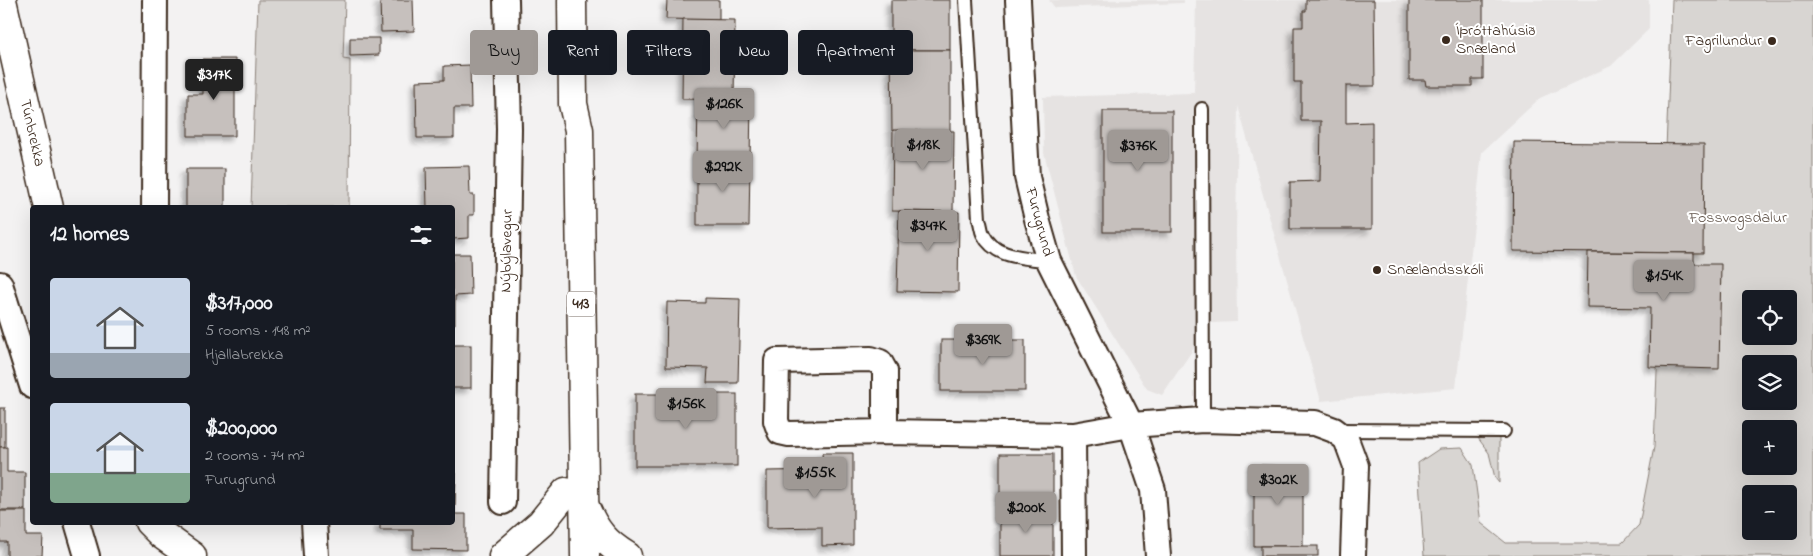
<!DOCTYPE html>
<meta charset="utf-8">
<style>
body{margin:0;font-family:"Indie Flower",sans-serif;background:#242831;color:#f1f3f6;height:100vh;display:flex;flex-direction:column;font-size:19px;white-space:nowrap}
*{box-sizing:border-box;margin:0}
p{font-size:16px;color:#9ea1a6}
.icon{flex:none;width:28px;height:28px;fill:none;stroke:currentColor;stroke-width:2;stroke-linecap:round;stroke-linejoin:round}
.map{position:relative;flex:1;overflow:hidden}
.drawer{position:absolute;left:30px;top:205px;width:425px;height:320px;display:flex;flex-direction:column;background:#171b24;border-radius:5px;box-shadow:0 5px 20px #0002}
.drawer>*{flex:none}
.banner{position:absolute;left:470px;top:30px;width:475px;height:45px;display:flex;gap:10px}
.controls{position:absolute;left:1742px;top:290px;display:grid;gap:10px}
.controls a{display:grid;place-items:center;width:55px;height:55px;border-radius:5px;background:#171b24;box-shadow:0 5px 20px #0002;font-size:25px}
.price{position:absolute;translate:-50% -42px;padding:0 11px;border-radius:5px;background:#9f9995;color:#111;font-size:16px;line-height:32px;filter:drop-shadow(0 1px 2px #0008)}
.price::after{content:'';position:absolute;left:50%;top:30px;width:15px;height:11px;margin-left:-8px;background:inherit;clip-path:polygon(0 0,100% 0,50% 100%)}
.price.on{background:#222;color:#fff}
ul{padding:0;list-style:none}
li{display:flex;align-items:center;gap:15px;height:125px;padding:0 20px}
li span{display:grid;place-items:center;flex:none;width:140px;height:100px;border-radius:5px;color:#555}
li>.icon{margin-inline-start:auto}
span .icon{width:60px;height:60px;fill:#fffc;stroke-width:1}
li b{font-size:21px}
h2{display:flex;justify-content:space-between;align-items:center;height:60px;padding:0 20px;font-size:21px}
.tag{padding:0 18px;border-radius:5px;background:#171b24;box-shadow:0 5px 20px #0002;font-size:18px;line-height:45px}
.tag.on{background:#9f9995;color:#111}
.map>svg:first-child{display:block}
.built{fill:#e6e3e2}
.green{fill:#d8d5d2;stroke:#8a8078;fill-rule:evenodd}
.building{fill:#c6c0bd;stroke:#3b2a1e;filter:url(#shadow)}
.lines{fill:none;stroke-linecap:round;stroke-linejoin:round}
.service-casing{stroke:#3b2a1e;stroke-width:16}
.minor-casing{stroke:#3b2a1e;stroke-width:28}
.tertiary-casing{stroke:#3b2a1e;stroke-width:31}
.primary-casing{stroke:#3b2a1e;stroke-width:31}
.service{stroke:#fff;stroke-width:12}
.minor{stroke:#fff;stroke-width:24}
.tertiary{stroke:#fff;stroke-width:28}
.primary{stroke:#fff;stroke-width:28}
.poi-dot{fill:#3b2a1e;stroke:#fff;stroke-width:2}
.labels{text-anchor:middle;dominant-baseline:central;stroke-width:4;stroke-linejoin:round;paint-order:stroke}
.shield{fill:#fff;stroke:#766a62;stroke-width:1}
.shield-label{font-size:15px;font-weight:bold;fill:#3b2a1e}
.poi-label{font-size:16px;fill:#3b2a1e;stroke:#fff;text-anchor:start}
.street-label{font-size:16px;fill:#3b2a1e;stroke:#fff}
.park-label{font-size:16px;fill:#62554b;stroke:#fff}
</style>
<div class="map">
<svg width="1813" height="556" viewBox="0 0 1813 556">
<defs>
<filter id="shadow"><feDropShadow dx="-4.5" dy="4.5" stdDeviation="2.5" flood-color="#0004"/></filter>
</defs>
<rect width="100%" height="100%" fill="#f3f2f2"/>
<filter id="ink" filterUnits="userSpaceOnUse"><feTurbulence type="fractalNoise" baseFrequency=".02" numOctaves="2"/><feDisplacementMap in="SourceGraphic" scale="10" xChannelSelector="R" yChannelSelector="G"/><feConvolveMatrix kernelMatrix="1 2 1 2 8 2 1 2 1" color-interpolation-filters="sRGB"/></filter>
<g filter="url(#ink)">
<g class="built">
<path d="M1049,0H1184V3L1055,8Z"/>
<path d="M1196,0H1649V29L1611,66L1540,98L1482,152L1456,388L1321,401L1238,106L1236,232L1237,322L1211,323L1162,395L1147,389L1076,276L1044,153L1043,97L1194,93Z"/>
</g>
<g class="green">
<path d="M258,0H345L343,59L350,60L349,207H251Z"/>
<path d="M1672,0H1813V556H1424L1418,463L1439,449L1462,448L1473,465L1481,523L1506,543H1622L1639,525L1654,447ZM1751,299H1789V336H1751ZM1751,364H1789V401H1751ZM1751,429H1789V466H1751ZM1751,494H1789V531H1751Z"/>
<path d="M1480,436H1499V483L1495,478L1489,453L1478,438Z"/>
</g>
<g class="building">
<path d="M380,0H413L414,31L381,32Z"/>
<path d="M667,0H719V20L666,19Z"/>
<rect x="891" y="0" width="59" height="50"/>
<path d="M1306,0H1374L1375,86H1346V123L1372,122V229H1290V182L1320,181L1321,121H1301V82H1294V27H1303V11H1306Z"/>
<path d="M1409,0H1483V79H1472V86H1426L1425,80H1409Z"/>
<path d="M683,19L735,20L734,100L682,99Z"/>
<path d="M350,38H379V55L350,56Z"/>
<path d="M891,50H950V131H892Z"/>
<path d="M203,59H235V136H188V94H203Z"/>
<path d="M470,65L471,108H454V138H417L416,81L444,80V66Z"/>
<path d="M698,100H751L750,161H697Z"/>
<rect x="1103" y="111" width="69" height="121"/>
<path d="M893,130L954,131L953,212L892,211Z"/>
<path d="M1514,142L1704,144L1703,253L1513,251Z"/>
<path d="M697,161H750L749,226H697Z"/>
<path d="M469,166L470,195H474V215H469V238L452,239V208H427L426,167Z"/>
<rect x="186" y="169" width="39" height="39"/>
<path d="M899,211L959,212L958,292L897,291Z"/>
<path d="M1588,252L1694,253V264H1721L1719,369L1649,367L1650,308L1587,307Z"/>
<path d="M452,254H470L471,295L455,296V324H452Z"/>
<path d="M705,298L740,299L738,383H707L708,368L666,367L667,302L705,303Z"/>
<rect x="941" y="340" width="84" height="51"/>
<rect x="452" y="345" width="19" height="43"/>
<rect x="635" y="394" width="102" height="72"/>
<rect x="0" y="408" width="5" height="39"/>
<path d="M0,447H7V472H25V510H0Z"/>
<path d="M822,453H853V545L822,546V527L767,528V471L823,470Z"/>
<rect x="1000" y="454" width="53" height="58"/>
<path d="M1254,465L1303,466V546H1254Z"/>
<path d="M452,472L456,473L455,514H466V550L413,549V530H380V522H452Z"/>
<path d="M0,511H26V536H43L42,556H7V542H0Z"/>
<rect x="1000" y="512" width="53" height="44"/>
<rect x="1261" y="546" width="57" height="10"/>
</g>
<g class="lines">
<defs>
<g id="service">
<path d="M966,0L979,219C981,224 981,230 983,234C995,259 1026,257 1049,261"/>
<path d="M1202,109L1203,420"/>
<path d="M1336,430L1504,431"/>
</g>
<g id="minor">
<path d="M1018,0L1027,177L1037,219L1049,261L1131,425L1153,490L1158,556"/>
<path d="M154,208L155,0"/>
<path d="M0,284L32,386"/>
<path d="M885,432V371L880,362L871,359L777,361L776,421L780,432L789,434L885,432L1073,435L1131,425L1203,420L1315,423L1334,430L1346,439L1356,466L1353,556"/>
<path d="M1073,435L1074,556"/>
<path d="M503,502L509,129L506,0"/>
<path d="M77,522L87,556"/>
<path d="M314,522L316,556"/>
</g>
<g id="tertiary">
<path d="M2,0L49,208"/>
<path d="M149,522L161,534L192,556"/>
</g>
<g id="primary">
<path d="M572,0L573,104L579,130L585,556"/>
<path d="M585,507C595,530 605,543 627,556"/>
<path d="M503,556L541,523L566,492"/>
</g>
</defs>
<use href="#service" class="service-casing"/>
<use href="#minor" class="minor-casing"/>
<use href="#tertiary" class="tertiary-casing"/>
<use href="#primary" class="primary-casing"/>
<use href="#service" class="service"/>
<use href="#minor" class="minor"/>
<use href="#tertiary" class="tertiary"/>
<use href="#primary" class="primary"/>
</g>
</g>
<g class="poi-dot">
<circle cx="1446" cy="40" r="5"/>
<circle cx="1772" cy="41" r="5"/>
<circle cx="1377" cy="270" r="5"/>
</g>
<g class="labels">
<rect class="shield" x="567" y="291.5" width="28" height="25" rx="4"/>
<g class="shield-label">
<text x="581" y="304">413</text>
</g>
<g class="poi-label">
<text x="1456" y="31">Íþróttahúsið<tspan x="1456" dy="18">Snæland</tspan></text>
<text x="1762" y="41" text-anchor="end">Fagrilundur</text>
<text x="1387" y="270">Snælandsskóli</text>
</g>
<g class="street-label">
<text transform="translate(32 133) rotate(77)">Túnbrekka</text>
<text transform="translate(1039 222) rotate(75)">Furugrund</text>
<text transform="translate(507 251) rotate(-89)">Nýbýlavegur</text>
</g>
<g class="park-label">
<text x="1738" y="218">Fossvogsdalur</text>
</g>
</g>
</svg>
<div class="controls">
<a><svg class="icon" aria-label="locate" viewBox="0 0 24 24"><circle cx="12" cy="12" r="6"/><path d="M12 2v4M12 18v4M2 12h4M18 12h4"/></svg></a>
<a><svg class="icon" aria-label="layers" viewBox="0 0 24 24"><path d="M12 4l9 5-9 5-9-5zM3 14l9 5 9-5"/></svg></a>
<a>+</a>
<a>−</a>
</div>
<b class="price on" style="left:214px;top:101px">$317K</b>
<b class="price" style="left:724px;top:130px">$126K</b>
<b class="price" style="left:923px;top:171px">$118K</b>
<b class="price" style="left:1138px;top:172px">$376K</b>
<b class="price" style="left:723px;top:193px">$292K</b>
<b class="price" style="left:928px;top:252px">$347K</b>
<b class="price" style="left:1664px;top:302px">$154K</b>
<b class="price" style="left:983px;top:366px">$369K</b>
<b class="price" style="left:686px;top:430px">$156K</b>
<b class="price" style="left:815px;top:499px">$155K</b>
<b class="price" style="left:1278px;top:506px">$302K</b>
<b class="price" style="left:1026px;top:534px">$200K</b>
<div class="banner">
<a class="tag on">Buy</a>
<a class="tag">Rent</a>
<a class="tag">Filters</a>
<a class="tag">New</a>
<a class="tag">Apartment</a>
</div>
<section class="drawer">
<h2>12 homes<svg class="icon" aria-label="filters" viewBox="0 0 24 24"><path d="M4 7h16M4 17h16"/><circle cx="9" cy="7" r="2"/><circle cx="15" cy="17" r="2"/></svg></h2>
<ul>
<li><span style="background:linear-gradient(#c9d6e8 75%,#9aa5b1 0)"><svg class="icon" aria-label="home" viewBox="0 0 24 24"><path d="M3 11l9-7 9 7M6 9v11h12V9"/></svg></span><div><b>$317,000</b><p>5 rooms · 148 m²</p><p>Hjallabrekka</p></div></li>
<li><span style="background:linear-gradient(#c9d6e8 70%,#7fa58c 0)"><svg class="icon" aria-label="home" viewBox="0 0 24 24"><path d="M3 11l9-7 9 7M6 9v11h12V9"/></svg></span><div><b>$200,000</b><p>2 rooms · 74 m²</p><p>Furugrund</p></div></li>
</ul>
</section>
</div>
